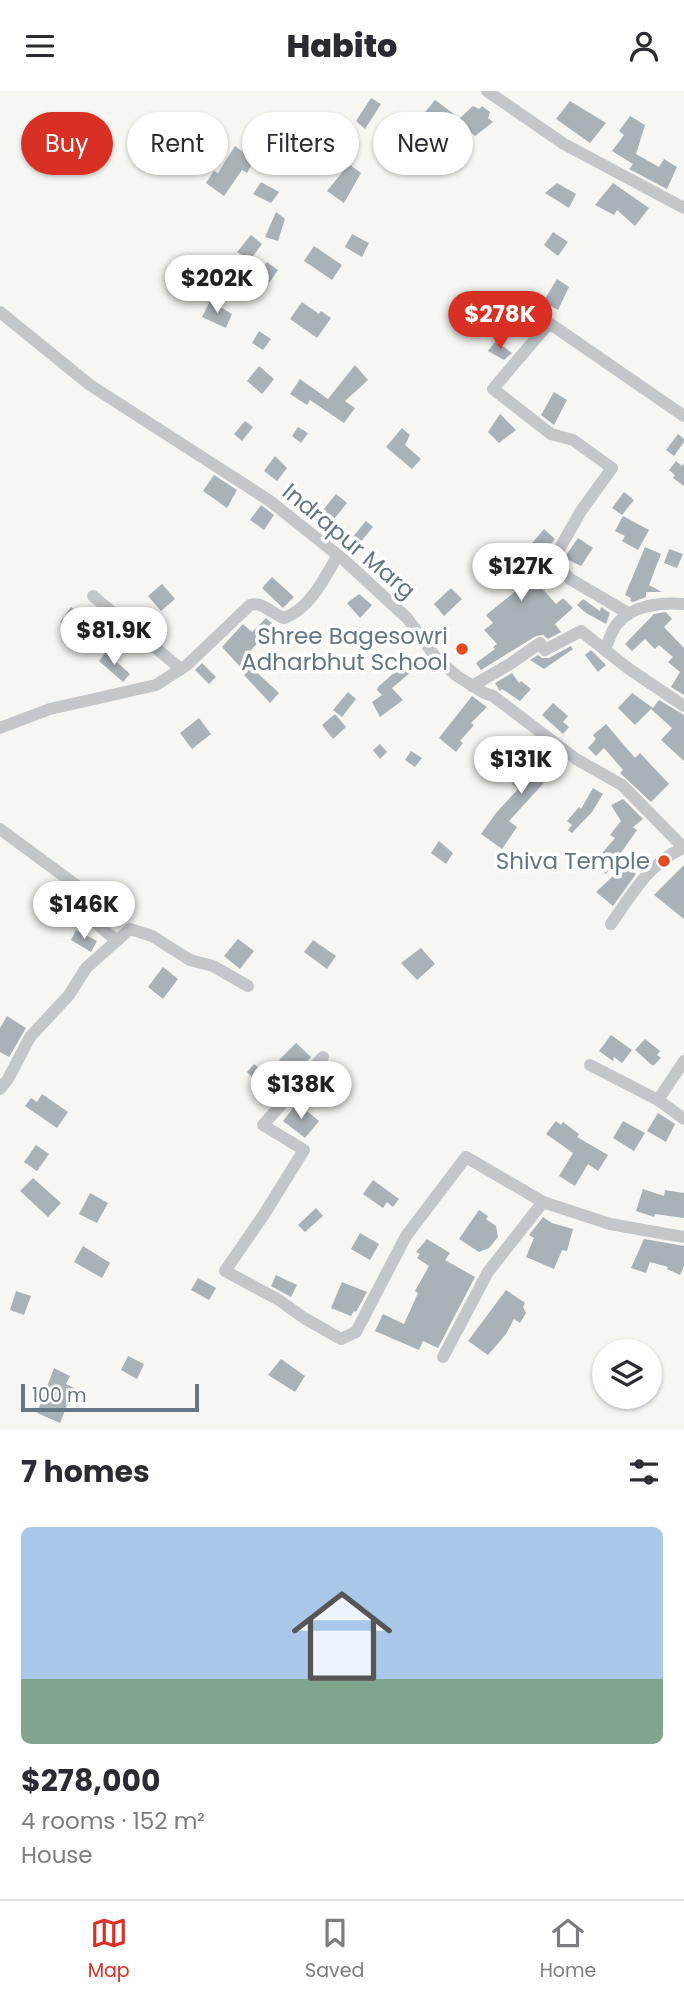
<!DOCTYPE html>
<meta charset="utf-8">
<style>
body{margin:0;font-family:Poppins,sans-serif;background:#f2f2f3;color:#2b2b33;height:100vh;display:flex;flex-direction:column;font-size:26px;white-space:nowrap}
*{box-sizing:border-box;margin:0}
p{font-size:23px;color:#7c7c81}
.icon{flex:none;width:38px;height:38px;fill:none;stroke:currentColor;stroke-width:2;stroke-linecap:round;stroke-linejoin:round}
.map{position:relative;height:1339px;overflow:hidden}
.details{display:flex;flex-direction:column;background:#fff;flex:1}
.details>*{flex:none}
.guide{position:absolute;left:21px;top:21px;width:642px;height:63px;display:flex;gap:14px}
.fabs{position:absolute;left:592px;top:1248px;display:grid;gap:14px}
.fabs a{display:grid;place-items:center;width:70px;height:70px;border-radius:50%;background:#fff;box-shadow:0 2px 5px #0004;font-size:35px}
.scale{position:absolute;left:21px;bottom:18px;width:178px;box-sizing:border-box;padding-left:7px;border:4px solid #647784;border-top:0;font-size:19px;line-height:24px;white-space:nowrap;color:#647784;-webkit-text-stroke:5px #fff;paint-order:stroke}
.price{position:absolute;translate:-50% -60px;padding:0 16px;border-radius:24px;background:#fff;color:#222;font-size:23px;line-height:46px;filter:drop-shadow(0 2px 4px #0008)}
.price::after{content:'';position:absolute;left:50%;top:42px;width:21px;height:16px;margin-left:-10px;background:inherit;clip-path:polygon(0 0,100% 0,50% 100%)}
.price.on{background:#d93025;color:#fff}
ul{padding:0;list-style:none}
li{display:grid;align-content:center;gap:14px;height:371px;padding:0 21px}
li span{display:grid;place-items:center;height:217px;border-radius:10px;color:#555}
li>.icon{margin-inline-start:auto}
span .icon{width:126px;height:126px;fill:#fffc;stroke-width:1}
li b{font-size:30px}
h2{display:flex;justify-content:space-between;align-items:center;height:84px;padding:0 21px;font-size:30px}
.tag{padding:0 24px;border-radius:32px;background:#fff;box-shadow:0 2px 5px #0004;font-size:24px;line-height:63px}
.tag.on{background:#d93025;color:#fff}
header{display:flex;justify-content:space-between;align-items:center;height:91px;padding:0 21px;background:#fff;font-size:32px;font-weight:800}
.tabs{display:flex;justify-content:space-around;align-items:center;height:98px;border-top:2px solid #e1e1e2;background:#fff;font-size:19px;color:#7c7c81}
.tabs a{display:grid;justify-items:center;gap:4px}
.tabs .on{color:#d93025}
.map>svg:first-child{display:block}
.building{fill:#a9b2b7}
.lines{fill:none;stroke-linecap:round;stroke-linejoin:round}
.minor{stroke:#c3c7ca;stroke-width:12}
.poi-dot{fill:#e54a23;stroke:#fff;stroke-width:2.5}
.labels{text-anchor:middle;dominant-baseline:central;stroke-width:7;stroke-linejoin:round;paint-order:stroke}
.street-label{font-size:23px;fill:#647784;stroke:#fff}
.poi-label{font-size:23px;fill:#647784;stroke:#fff;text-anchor:end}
</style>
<header><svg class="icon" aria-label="menu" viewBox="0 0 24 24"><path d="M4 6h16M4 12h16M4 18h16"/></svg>Habito<svg class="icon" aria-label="person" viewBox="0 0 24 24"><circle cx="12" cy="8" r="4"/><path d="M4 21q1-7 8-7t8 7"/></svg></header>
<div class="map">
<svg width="684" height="1339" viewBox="0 0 684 1339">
<rect width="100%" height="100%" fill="#f6f6f2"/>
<g class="building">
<path d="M371,7L381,13L365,38L356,30Z"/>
<path d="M435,9L454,23L437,50L438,52L428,65L410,52L426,30L421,26Z"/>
<path d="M570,10L606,32L590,52L556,28Z"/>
<path d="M473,15L479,18L482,15L490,21L488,27L493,31L475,45L457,30Z"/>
<path d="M630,25L645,34L636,63L659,76L664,68L677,76L667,98L629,78L633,73L612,60L624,44L619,40Z"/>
<path d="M235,55L254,69L247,82L242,79L224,105L206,92L214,80L218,82Z"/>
<path d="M349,73L361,82L344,112L327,100Z"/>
<path d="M261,91L279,101L271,112L253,103Z"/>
<path d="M557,92L576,103L569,117L545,102Z"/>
<path d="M613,92L649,117L635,135L617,119L614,124L595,114Z"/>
<path d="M276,121L285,128L278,150L265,146Z"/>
<path d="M553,141L568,151L558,165L544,154Z"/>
<path d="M352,143L369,152L362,166L345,156Z"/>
<path d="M251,144L262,153L250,169L237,161Z"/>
<path d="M314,155L342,174L332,189L304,170Z"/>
<path d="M267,171L278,179L269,192L258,184Z"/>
<path d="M557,188L569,196L558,219L543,211Z"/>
<path d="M210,210L232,223L226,237L202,226Z"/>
<path d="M302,211L319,223L321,220L331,227L317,247L290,228Z"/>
<path d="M259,240L271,248L263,259L252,252Z"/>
<path d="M496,250L512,262L504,269L488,260Z"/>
<path d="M355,274L368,289L345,310L355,317L344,332L310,309L307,314L290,303L300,288L328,308Z"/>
<path d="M259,275L274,288L262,303L247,290Z"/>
<path d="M554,301L567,309L554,334L541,324Z"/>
<path d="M500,323L516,339L499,352L488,341Z"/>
<path d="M245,330L253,336L242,350L234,343Z"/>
<path d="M298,336L308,342L301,352L292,345Z"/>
<path d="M402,337L410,344L405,354L421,368L412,378L386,356Z"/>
<path d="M678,343L684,348V351L674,365L666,359Z"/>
<path d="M275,365L287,377L277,390L264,380Z"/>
<path d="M676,370L682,375L684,372V395L673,387L675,384L669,379Z"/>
<path d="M214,384L237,399L227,417L203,400Z"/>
<path d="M624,401L634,409L622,424L612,417Z"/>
<path d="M336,403L347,412L334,428L323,419Z"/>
<path d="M261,414L274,424L264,439L250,429Z"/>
<path d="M623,425L649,439L638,459L622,450L625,445L615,440Z"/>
<path d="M366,430L373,436L358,454L351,448Z"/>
<path d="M544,438L555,448L527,481L556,513L563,507L573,517L555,533L561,541L548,548L543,544L536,545L481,579L476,572L495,558L493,556L497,553L484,539L493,532L486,524L517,499L504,485L491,498L478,485L500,465L507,472L526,455L528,457Z"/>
<path d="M578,447L593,457L581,475L564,467Z"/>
<path d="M645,456L661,463L649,494L662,501H646V506L633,511L630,510L631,507L625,504Z"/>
<path d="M669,458L683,463L677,477L664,472Z"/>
<path d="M272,486L294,506L283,517L262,497Z"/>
<path d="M162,493L175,508L161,520L148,505Z"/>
<path d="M451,497L462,508L444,525L434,513Z"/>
<path d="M359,503L372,514L360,527L347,512Z"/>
<path d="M583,508L600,520L601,516L610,522L606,533L586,522L577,514Z"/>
<path d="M71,516L83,526L71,540L60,531Z"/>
<path d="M666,521L672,528L664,536L684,557V604L671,596L680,581L668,571L673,566L659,554L655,558L645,548L632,560L625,553L654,523Z"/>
<path d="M266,527L274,534L244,567L251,573L244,580L222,556L243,533L252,541Z"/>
<path d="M109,536L118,543L105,559L96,552Z"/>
<path d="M571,555L573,558L544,578L530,569L538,564L542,567H549Z"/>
<path d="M591,559L606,574L598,581L585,564Z"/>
<path d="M106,561L130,583L123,591L99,570Z"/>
<path d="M202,572L216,586L209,593L195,579Z"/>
<path d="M404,573L411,581L392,597L403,609L380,626L372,611L382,604L377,599L378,596Z"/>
<path d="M251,576L279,602L270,612L244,584Z"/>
<path d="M512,582L519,592L521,590L531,598L520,610L502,598L500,600L495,592Z"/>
<path d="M348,601L356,608L342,626L333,619Z"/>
<path d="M632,602L653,617L659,609L684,624V670L661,649L672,637L651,618L635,634L618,617Z"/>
<path d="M472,605L487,616L471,632L474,634L460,650L463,652L456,661L439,647Z"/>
<path d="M553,612L568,625L563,631L569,636L563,643L542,624Z"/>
<path d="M335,623L346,636L333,648L322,634Z"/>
<path d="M199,627L211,643L192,658L180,642Z"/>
<path d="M606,633L635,667L640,662L669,693L651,711L620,682L623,679L604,657L596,665L588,657L596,648L593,644Z"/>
<path d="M380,653L387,661L380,668L373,659Z"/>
<path d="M546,656L564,670L509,730L517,736L502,758L481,743L496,722L518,698L512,693Z"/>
<path d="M411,660L422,667L415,676L405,669Z"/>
<path d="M593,697L603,703L592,721L572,742L568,739L572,734L567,730L579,716L581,718Z"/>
<path d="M623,708L643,728L633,736L637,739L606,783L592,774L615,747L610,744L621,730L611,714Z"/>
<path d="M439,750L453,762L446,773L431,762Z"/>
<path d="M625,774L636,783L613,815L596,801Z"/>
<path d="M684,774V828L654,804Z"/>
<path d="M44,805L59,817L52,826L37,815Z"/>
<path d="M76,839L97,850L91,861L71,849Z"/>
<path d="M238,848L254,860L240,878L224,865Z"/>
<path d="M313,849L336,865L327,878L304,861Z"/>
<path d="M421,857L435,873L417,889L401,872Z"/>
<path d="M163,876L178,888L163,908L148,896Z"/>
<path d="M7,925L26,937L9,966L0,961V937Z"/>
<path d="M611,944L632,959L622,972L614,966L613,970L599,960Z"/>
<path d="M645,948L660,960L657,964L661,967L653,975L635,959Z"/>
<path d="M296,952L311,966L295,984L279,969Z"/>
<path d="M254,973L264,981L256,990L247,981Z"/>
<path d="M42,1003L68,1021L57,1037L25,1015L31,1007L37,1011Z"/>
<path d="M297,1012L319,1030L305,1047L283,1030Z"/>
<path d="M658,1022L675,1033L666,1051L647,1040Z"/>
<path d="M556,1030L561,1034L563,1031L579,1043L577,1046L608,1064L598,1080L588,1073L575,1095L559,1085L573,1062L546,1043Z"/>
<path d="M623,1030L645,1042L634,1060L613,1047Z"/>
<path d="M36,1054L49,1063L37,1080L24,1071Z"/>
<path d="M33,1087L61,1112L48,1126L20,1100Z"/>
<path d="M373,1089L399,1108L393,1116L387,1111L383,1117L363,1103Z"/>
<path d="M643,1098L664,1105L665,1099L684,1102V1127L655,1123L654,1126L636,1120Z"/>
<path d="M90,1102L108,1112L97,1132L79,1123Z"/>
<path d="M316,1117L323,1125L305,1141L298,1134Z"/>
<path d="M479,1119L488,1125L486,1128L496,1135L498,1146L489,1157L479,1161L459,1148Z"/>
<path d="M543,1126L552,1132L573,1138L567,1160L562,1159L554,1178L526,1166L534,1147L529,1144Z"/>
<path d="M360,1142L379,1153L370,1169L351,1158Z"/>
<path d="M427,1148L450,1162L445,1169L475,1186L438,1257L423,1250L419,1259L375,1240L383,1223L404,1233L418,1202L415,1200L429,1175L417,1167L420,1163L416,1161Z"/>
<path d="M644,1148L684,1155V1175L680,1184L667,1178L668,1176L650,1171L646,1182L631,1177Z"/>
<path d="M83,1155L110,1172L102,1187L74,1171Z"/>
<path d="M276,1184L297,1194L291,1206L271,1195Z"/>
<path d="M198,1187L216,1197L209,1209L191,1199Z"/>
<path d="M342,1191L367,1201L356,1221L354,1220L351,1225L331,1217Z"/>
<path d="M506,1199L525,1212L523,1216L526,1222L520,1232L514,1228L506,1243L488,1264L468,1250Z"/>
<path d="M16,1200L31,1205L24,1224L10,1219Z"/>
<path d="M128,1265L144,1273L137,1288L121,1279Z"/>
<path d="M281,1268L305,1285L295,1301L268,1284Z"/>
<path d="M54,1277L70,1285L66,1293L74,1297L60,1332L37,1322Z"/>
</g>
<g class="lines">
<g class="minor">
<path d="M487,0L564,53L684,117"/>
<path d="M0,221L90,294L270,410L344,469L407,527L437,568L457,585L484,602L493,605L576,668L622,694L684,757"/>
<path d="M93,505L181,578"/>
<path d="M628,522L570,488L553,469L581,420L612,377L573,349L551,343L493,298L549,232L684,325"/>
<path d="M605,558C609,550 611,540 617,533C632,514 661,511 684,513"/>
<path d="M472,595L510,573L540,552L545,559L581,540L629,578L684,615"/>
<path d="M0,637L50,618L156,594L187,574L250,514C263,510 272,523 284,527C310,518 325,486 338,464"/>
<path d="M0,738L80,797V819L117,850"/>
<path d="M611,833C632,803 649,772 683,757"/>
<path d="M323,966L263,1034L304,1059L263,1125L225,1180L279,1209L304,1227L341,1248L356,1241L406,1145L466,1066L543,1111"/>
<path d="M684,970L658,1009L684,1028"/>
<path d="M590,974L658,1009"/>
<path d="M0,998L8,988L30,946L69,904L86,877L130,838L152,845L190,869L213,875L248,895"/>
<path d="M443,1266L488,1181L543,1111L610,1133L684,1146"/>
</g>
</g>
<g class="poi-dot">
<circle cx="462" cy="558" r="7"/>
<circle cx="664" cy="770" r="7"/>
</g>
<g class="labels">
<g class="street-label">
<text transform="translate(349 450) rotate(40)">Indrapur Marg</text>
</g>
<g class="poi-label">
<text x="448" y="545">Shree Bagesowri<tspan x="448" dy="26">Adharbhut School</tspan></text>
<text x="650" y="770">Shiva Temple</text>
</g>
</g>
</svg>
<div class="fabs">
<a><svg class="icon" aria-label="layers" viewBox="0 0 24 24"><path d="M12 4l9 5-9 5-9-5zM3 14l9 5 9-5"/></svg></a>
</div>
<div class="scale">100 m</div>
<b class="price" style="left:217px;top:224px">$202K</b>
<b class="price on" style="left:500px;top:260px">$278K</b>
<b class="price" style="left:521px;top:512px">$127K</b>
<b class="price" style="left:114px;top:576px">$81.9K</b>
<b class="price" style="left:521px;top:705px">$131K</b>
<b class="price" style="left:84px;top:850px">$146K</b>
<b class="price" style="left:301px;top:1030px">$138K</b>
<div class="guide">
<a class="tag on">Buy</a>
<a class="tag">Rent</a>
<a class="tag">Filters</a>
<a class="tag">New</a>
</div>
</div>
<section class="details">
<h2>7 homes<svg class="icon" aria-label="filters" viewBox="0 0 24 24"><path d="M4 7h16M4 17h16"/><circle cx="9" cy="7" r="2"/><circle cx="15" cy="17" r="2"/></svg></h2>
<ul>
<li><span style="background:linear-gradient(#a9c7e8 70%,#7fa58c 0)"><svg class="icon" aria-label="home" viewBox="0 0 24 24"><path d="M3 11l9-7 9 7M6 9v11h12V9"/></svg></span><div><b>$278,000</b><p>4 rooms · 152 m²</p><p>House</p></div></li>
</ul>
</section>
<nav class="tabs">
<a class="on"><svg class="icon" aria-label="map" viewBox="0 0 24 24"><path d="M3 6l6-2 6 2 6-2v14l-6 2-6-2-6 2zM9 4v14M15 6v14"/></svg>Map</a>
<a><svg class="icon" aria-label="saved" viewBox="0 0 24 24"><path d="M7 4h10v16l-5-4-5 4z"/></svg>Saved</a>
<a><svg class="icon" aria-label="home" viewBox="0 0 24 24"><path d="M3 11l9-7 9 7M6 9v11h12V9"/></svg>Home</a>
</nav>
